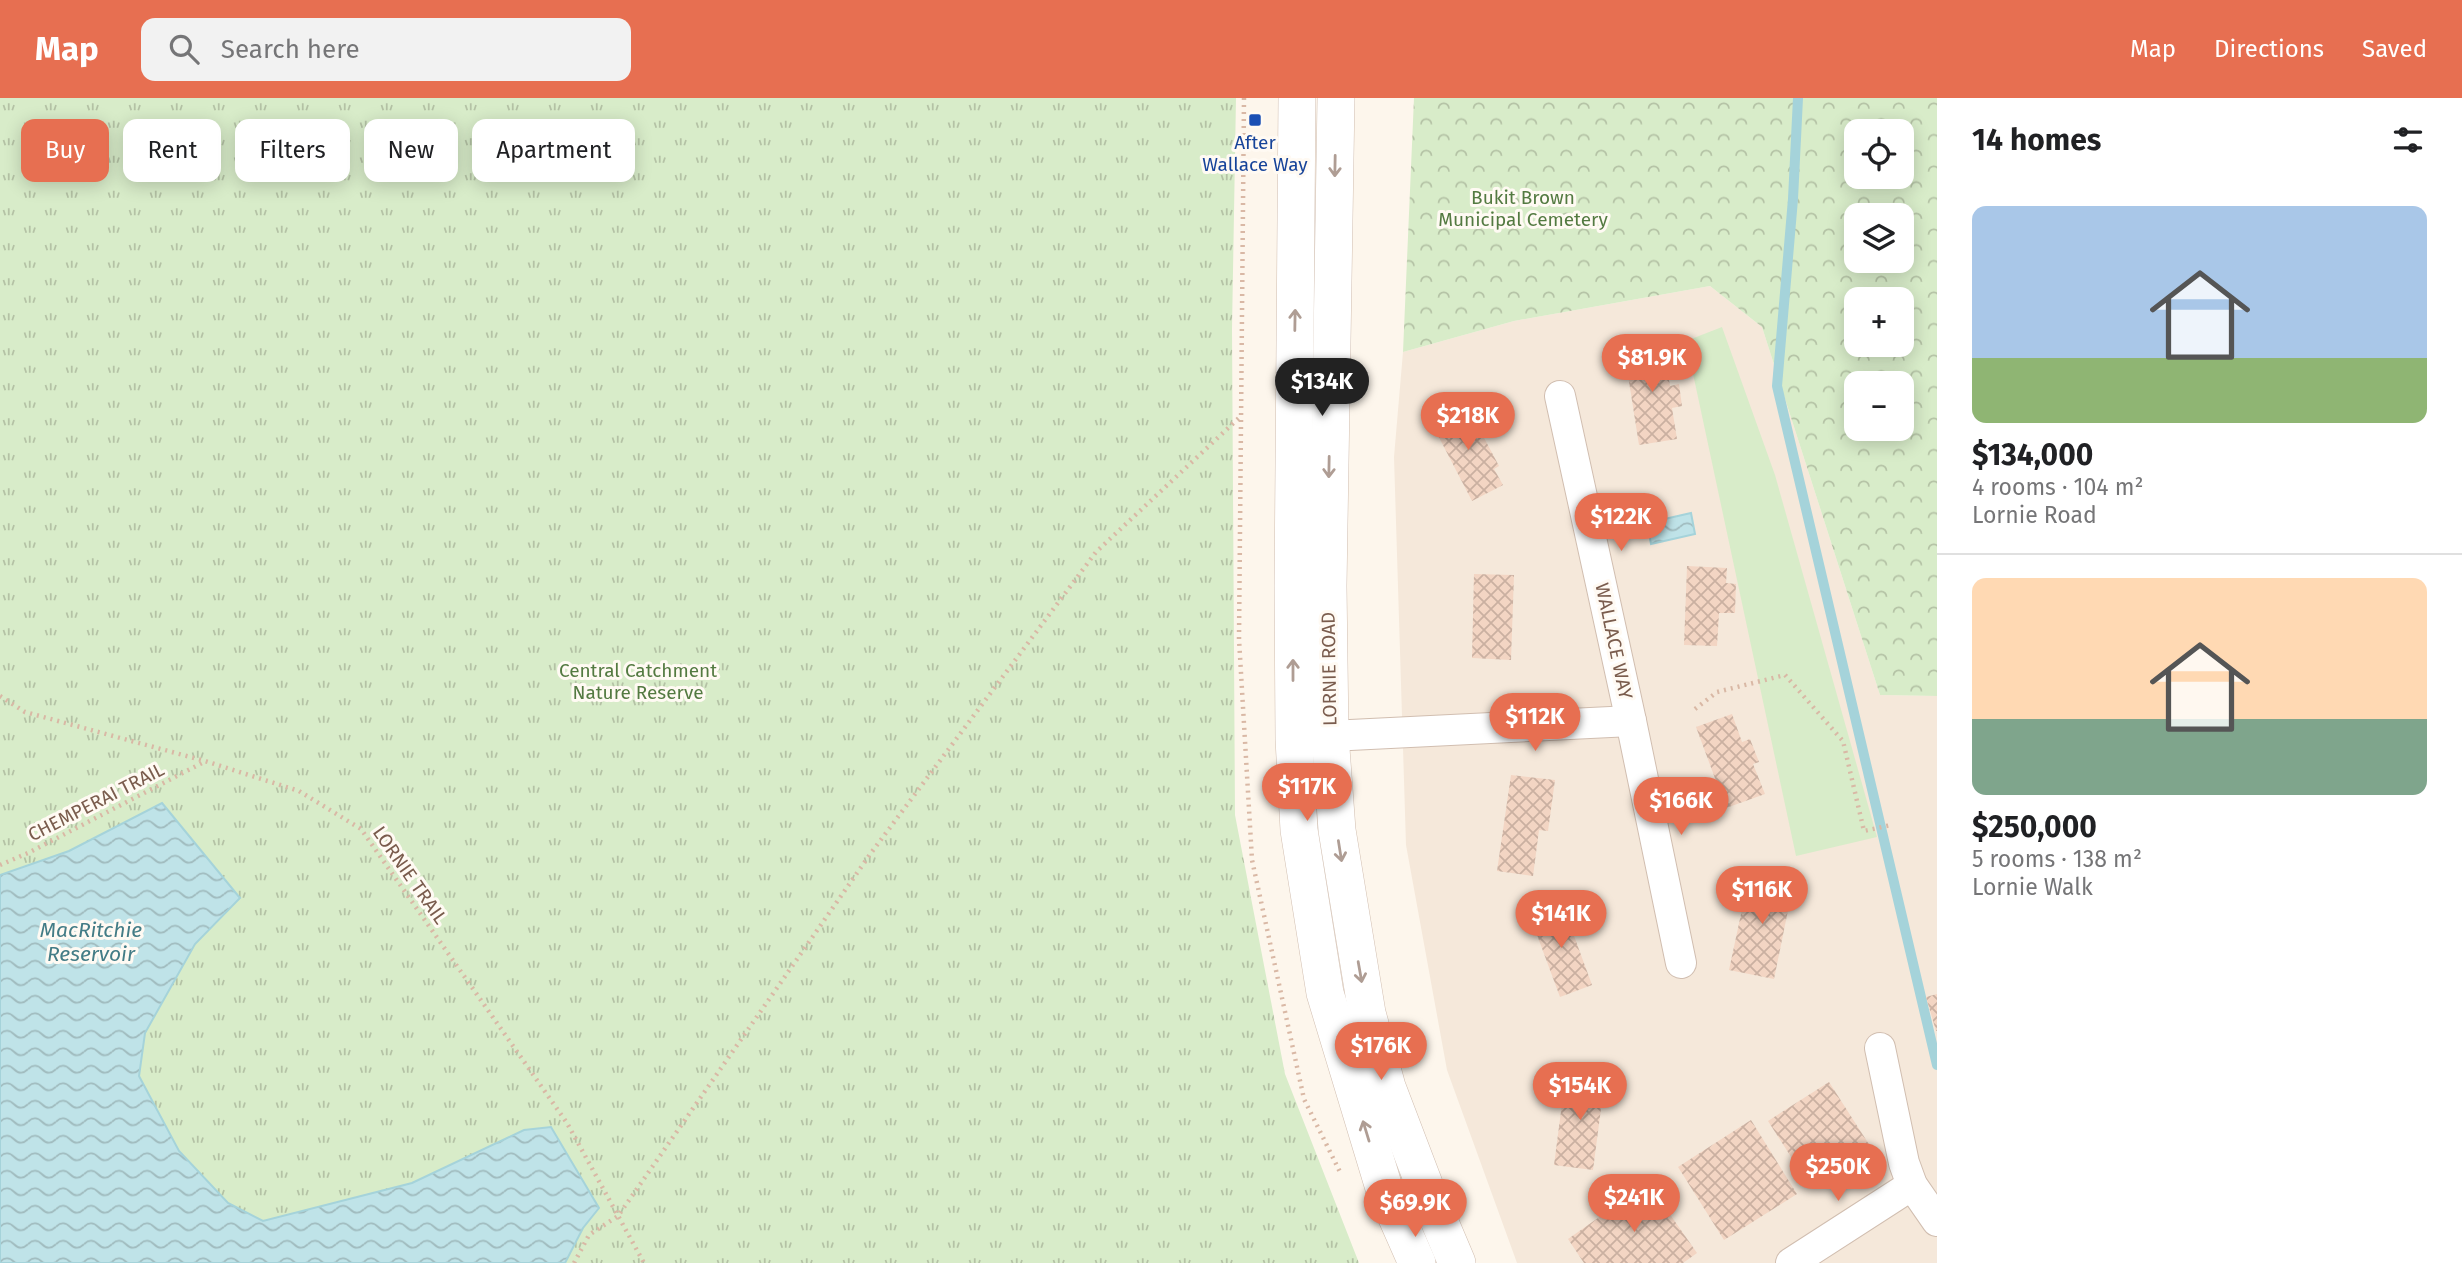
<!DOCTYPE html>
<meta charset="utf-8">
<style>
body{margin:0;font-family:"Fira Sans",sans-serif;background:#f2f2f2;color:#202124;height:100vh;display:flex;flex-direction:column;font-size:26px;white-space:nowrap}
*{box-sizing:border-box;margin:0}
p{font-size:23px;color:#757577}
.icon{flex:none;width:38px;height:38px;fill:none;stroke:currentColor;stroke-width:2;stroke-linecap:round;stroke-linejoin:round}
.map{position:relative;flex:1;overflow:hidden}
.drawer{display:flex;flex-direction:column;background:#fff;width:525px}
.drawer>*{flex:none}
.top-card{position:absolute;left:21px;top:21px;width:665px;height:63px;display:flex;gap:14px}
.tools{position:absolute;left:1844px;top:21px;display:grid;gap:14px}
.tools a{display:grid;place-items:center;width:70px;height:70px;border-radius:14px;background:#fff;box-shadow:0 4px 18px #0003;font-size:35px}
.price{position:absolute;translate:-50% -60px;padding:0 16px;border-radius:24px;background:#e76f51;color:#fff;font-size:23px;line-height:46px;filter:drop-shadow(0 2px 4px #0008)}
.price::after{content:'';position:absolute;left:50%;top:42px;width:21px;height:16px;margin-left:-10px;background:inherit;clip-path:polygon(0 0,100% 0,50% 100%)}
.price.selected{background:#222;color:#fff}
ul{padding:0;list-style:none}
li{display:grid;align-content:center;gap:14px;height:371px;padding:0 35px}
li+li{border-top:2px solid #e0e0e0}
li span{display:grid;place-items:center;height:217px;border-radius:14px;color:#555}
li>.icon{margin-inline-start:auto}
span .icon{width:126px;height:126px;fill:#fffc;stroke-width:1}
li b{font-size:30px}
h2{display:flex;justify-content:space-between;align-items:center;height:84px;padding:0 35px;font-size:30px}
.pill{padding:0 24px;border-radius:14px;background:#fff;box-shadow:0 4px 18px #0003;font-size:24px;line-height:63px}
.pill.selected{background:#e76f51;color:#fff}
header{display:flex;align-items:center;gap:42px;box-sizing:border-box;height:98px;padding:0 35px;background:#e76f51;color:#fff}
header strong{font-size:33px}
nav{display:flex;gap:38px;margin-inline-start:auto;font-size:24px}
.search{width:490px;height:63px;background:#f2f2f2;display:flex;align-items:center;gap:18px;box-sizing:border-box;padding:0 24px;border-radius:14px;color:#757577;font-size:26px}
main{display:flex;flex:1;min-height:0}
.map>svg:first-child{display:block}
.residential{fill:#f5e8da}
.grass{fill:#d8ecc9}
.forest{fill:url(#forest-crowns);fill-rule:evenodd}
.park{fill:url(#park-tufts)}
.water{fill:url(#water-waves);stroke:#a5d3da;stroke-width:2}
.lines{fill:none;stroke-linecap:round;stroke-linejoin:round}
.stream{stroke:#a5d3da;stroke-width:10}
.building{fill:url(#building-cross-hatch)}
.minor-casing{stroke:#d1beb0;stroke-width:32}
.tertiary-casing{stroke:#d1beb0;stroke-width:38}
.path{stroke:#d9b8a5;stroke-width:4.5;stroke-dasharray:2 5;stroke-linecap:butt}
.minor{stroke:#fff;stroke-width:30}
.tertiary{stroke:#fff;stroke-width:37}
.oneway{stroke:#af9d94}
.transit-dot{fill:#1a4fb4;stroke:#fffaf3;stroke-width:2.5}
.labels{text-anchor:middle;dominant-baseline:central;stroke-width:6;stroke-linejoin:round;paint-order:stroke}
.transit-label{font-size:19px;fill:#164399;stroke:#fffaf3}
.park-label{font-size:19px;fill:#537a41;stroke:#fffaf3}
.street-label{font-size:19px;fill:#7a5c4d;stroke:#fffaf3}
.water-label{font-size:21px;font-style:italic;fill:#437c86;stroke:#fffaf3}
</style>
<header>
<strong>Map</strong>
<div class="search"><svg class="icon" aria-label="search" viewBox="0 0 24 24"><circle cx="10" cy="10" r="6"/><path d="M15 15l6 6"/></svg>Search here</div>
<nav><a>Map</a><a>Directions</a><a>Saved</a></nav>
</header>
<main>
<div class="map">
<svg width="1937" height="1165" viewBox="0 0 1937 1165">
<defs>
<pattern id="forest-crowns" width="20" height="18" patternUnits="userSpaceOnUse" patternTransform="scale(1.75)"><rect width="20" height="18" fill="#d8ecc9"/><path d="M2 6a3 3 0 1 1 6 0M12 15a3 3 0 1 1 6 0" fill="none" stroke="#b4c2a5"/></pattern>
<pattern id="park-tufts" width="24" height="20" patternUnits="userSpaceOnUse" patternTransform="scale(1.75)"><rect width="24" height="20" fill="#d8ecc9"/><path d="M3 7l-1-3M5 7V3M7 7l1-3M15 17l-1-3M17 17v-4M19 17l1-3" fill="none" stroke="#b4c2a5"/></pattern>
<pattern id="water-waves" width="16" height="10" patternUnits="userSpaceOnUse" patternTransform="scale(1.75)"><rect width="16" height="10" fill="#bfe3e8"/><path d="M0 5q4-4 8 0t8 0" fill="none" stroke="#a0bbbe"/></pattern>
<pattern id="building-cross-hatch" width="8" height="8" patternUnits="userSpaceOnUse" patternTransform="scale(1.75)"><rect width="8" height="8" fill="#f3d5c3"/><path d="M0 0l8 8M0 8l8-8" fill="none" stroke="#cab0a1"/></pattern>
</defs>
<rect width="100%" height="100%" fill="#fdf6ec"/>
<path class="residential" d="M1710,188L1762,229L1880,597L1937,598V1165H1517L1447,972L1406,747L1394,359L1403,254L1514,223Z"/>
<path class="grass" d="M1722,229L1775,377L1877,739L1796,758L1686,243Z"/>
<path class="forest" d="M1414,0H1937V598L1880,597L1762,229L1710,188L1514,223L1403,254ZM1857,33H1902V79H1857ZM1857,117H1902V163H1857ZM1857,201H1902V247H1857ZM1857,285H1902V331H1857Z"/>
<path class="park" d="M0,0H1236L1232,231L1235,717L1285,976L1359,1165H0Z"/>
<g class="water">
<path d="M1691,415L1695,436L1651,446L1647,425Z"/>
<path d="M162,705L240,800L195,846L145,935L139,978L179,1053L228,1105L263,1123L412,1085L524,1032L551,1029L599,1110L583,1130L565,1165H0V777L69,753Z"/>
</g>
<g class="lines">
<path class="stream" d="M1798,0L1793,101L1777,288L1937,967"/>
</g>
<g class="building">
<path d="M1663,246L1670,288L1679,286L1682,308L1672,310L1677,341L1639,347L1624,252Z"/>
<path d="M1463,306L1479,337L1482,336L1499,368L1494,371L1503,387L1472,403L1431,324Z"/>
<path d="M1687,468L1727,470L1726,485L1736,486L1735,515H1719L1717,548L1684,547Z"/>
<path d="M1474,476L1514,477L1511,562L1472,560Z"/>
<path d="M1732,616L1742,644L1750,641L1759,664L1753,666L1765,696L1726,710L1696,629Z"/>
<path d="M1511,677L1555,682L1548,733L1539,732L1533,778L1497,773Z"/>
<path d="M1750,774L1794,783L1774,881L1729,872Z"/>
<path d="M1562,805L1592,887L1560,899L1530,818Z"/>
<path d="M1937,896V933H1936L1926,899Z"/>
<path d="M1566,975L1605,980L1593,1072L1554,1067Z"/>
<path d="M1829,984L1870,1048L1809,1087L1768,1023Z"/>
<path d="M1751,1022L1797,1096L1724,1142L1678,1069Z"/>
<path d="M1648,1085L1697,1155L1683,1165H1584L1568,1141Z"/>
</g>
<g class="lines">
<defs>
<g id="minor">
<path d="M1560,298L1631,623L1681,865"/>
<path d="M1310,639L1631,623"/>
<path d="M1880,950L1904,1065L1912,1087L1937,1123"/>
<path d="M1791,1165L1912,1087"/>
</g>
<g id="tertiary">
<path d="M1297,0L1293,489L1294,641L1299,732L1325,895L1384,1090L1417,1165"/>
<path d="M1336,0L1328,488L1330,637L1337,732L1367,915L1387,989L1427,1094L1457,1165"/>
</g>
</defs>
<use href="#minor" class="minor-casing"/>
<use href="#tertiary" class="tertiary-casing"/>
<g class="path">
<path d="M1244,0L1239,541L1252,762L1304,1001L1341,1076"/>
<path d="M0,598L25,614L205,663L299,693L361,731L567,1025L644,1165"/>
<path d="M1695,611L1717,594L1785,577L1843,643L1864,733L1891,727"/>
<path d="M0,767L28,755L204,664"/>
<path d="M574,1165L589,1137L618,1118L871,755L1096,454L1241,318"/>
</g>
<use href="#minor" class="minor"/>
<use href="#tertiary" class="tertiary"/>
</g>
<defs><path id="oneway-shaft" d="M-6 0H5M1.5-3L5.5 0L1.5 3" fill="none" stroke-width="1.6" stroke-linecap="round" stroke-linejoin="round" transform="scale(1.75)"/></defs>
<g class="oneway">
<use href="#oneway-shaft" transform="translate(1335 68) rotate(91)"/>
<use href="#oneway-shaft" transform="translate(1295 222) rotate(-89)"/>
<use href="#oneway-shaft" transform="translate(1329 369) rotate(91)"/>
<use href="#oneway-shaft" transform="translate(1293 572) rotate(-90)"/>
<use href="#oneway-shaft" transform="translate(1340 753) rotate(81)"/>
<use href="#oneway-shaft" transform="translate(1360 874) rotate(80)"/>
<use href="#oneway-shaft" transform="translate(1366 1033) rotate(-107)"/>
</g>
<rect class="transit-dot" x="1248" y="15" width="14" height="14" rx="3.5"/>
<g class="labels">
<g class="transit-label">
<text x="1255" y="44">After<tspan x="1255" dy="22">Wallace Way</tspan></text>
</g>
<g class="park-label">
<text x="1523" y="99">Bukit Brown<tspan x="1523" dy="22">Municipal Cemetery</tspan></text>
<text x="638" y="572">Central Catchment<tspan x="638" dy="22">Nature Reserve</tspan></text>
</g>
<g class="street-label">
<text transform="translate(1614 543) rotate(78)">WALLACE WAY</text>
<text transform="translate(1329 571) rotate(-91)">LORNIE ROAD</text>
<text transform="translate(96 704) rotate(-27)">CHEMPERAI TRAIL</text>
<text transform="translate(410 777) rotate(55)">LORNIE TRAIL</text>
</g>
<g class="water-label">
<text x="91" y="832">MacRitchie<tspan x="91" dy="24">Reservoir</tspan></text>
</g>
</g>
</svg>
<div class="tools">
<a><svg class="icon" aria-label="locate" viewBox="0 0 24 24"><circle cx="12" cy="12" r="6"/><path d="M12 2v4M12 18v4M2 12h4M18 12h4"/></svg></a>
<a><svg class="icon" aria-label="layers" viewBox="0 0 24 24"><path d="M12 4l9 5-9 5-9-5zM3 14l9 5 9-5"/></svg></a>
<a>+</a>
<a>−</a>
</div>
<b class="price" style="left:1652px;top:296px">$81.9K</b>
<b class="price selected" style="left:1322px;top:320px">$134K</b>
<b class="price" style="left:1468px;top:354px">$218K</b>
<b class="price" style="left:1621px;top:455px">$122K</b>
<b class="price" style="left:1535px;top:655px">$112K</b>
<b class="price" style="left:1307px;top:725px">$117K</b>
<b class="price" style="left:1681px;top:739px">$166K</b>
<b class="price" style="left:1762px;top:828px">$116K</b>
<b class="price" style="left:1561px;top:852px">$141K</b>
<b class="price" style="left:1381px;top:984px">$176K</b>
<b class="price" style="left:1580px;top:1024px">$154K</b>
<b class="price" style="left:1838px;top:1105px">$250K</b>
<b class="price" style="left:1634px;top:1136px">$241K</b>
<b class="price" style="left:1415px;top:1141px">$69.9K</b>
<div class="top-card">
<a class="pill selected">Buy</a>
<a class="pill">Rent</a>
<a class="pill">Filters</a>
<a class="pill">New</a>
<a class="pill">Apartment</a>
</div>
</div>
<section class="drawer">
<h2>14 homes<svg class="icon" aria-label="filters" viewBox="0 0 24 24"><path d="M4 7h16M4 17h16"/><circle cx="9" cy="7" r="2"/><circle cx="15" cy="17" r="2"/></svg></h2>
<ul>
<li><span style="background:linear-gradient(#a9c7e8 70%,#8fb573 0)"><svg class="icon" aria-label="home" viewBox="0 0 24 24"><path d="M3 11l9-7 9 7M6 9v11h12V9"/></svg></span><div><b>$134,000</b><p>4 rooms · 104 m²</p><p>Lornie Road</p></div></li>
<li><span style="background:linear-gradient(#ffd9b3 65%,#7fa58c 0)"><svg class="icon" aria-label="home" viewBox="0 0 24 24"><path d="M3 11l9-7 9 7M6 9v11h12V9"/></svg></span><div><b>$250,000</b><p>5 rooms · 138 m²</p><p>Lornie Walk</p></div></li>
</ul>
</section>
</main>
